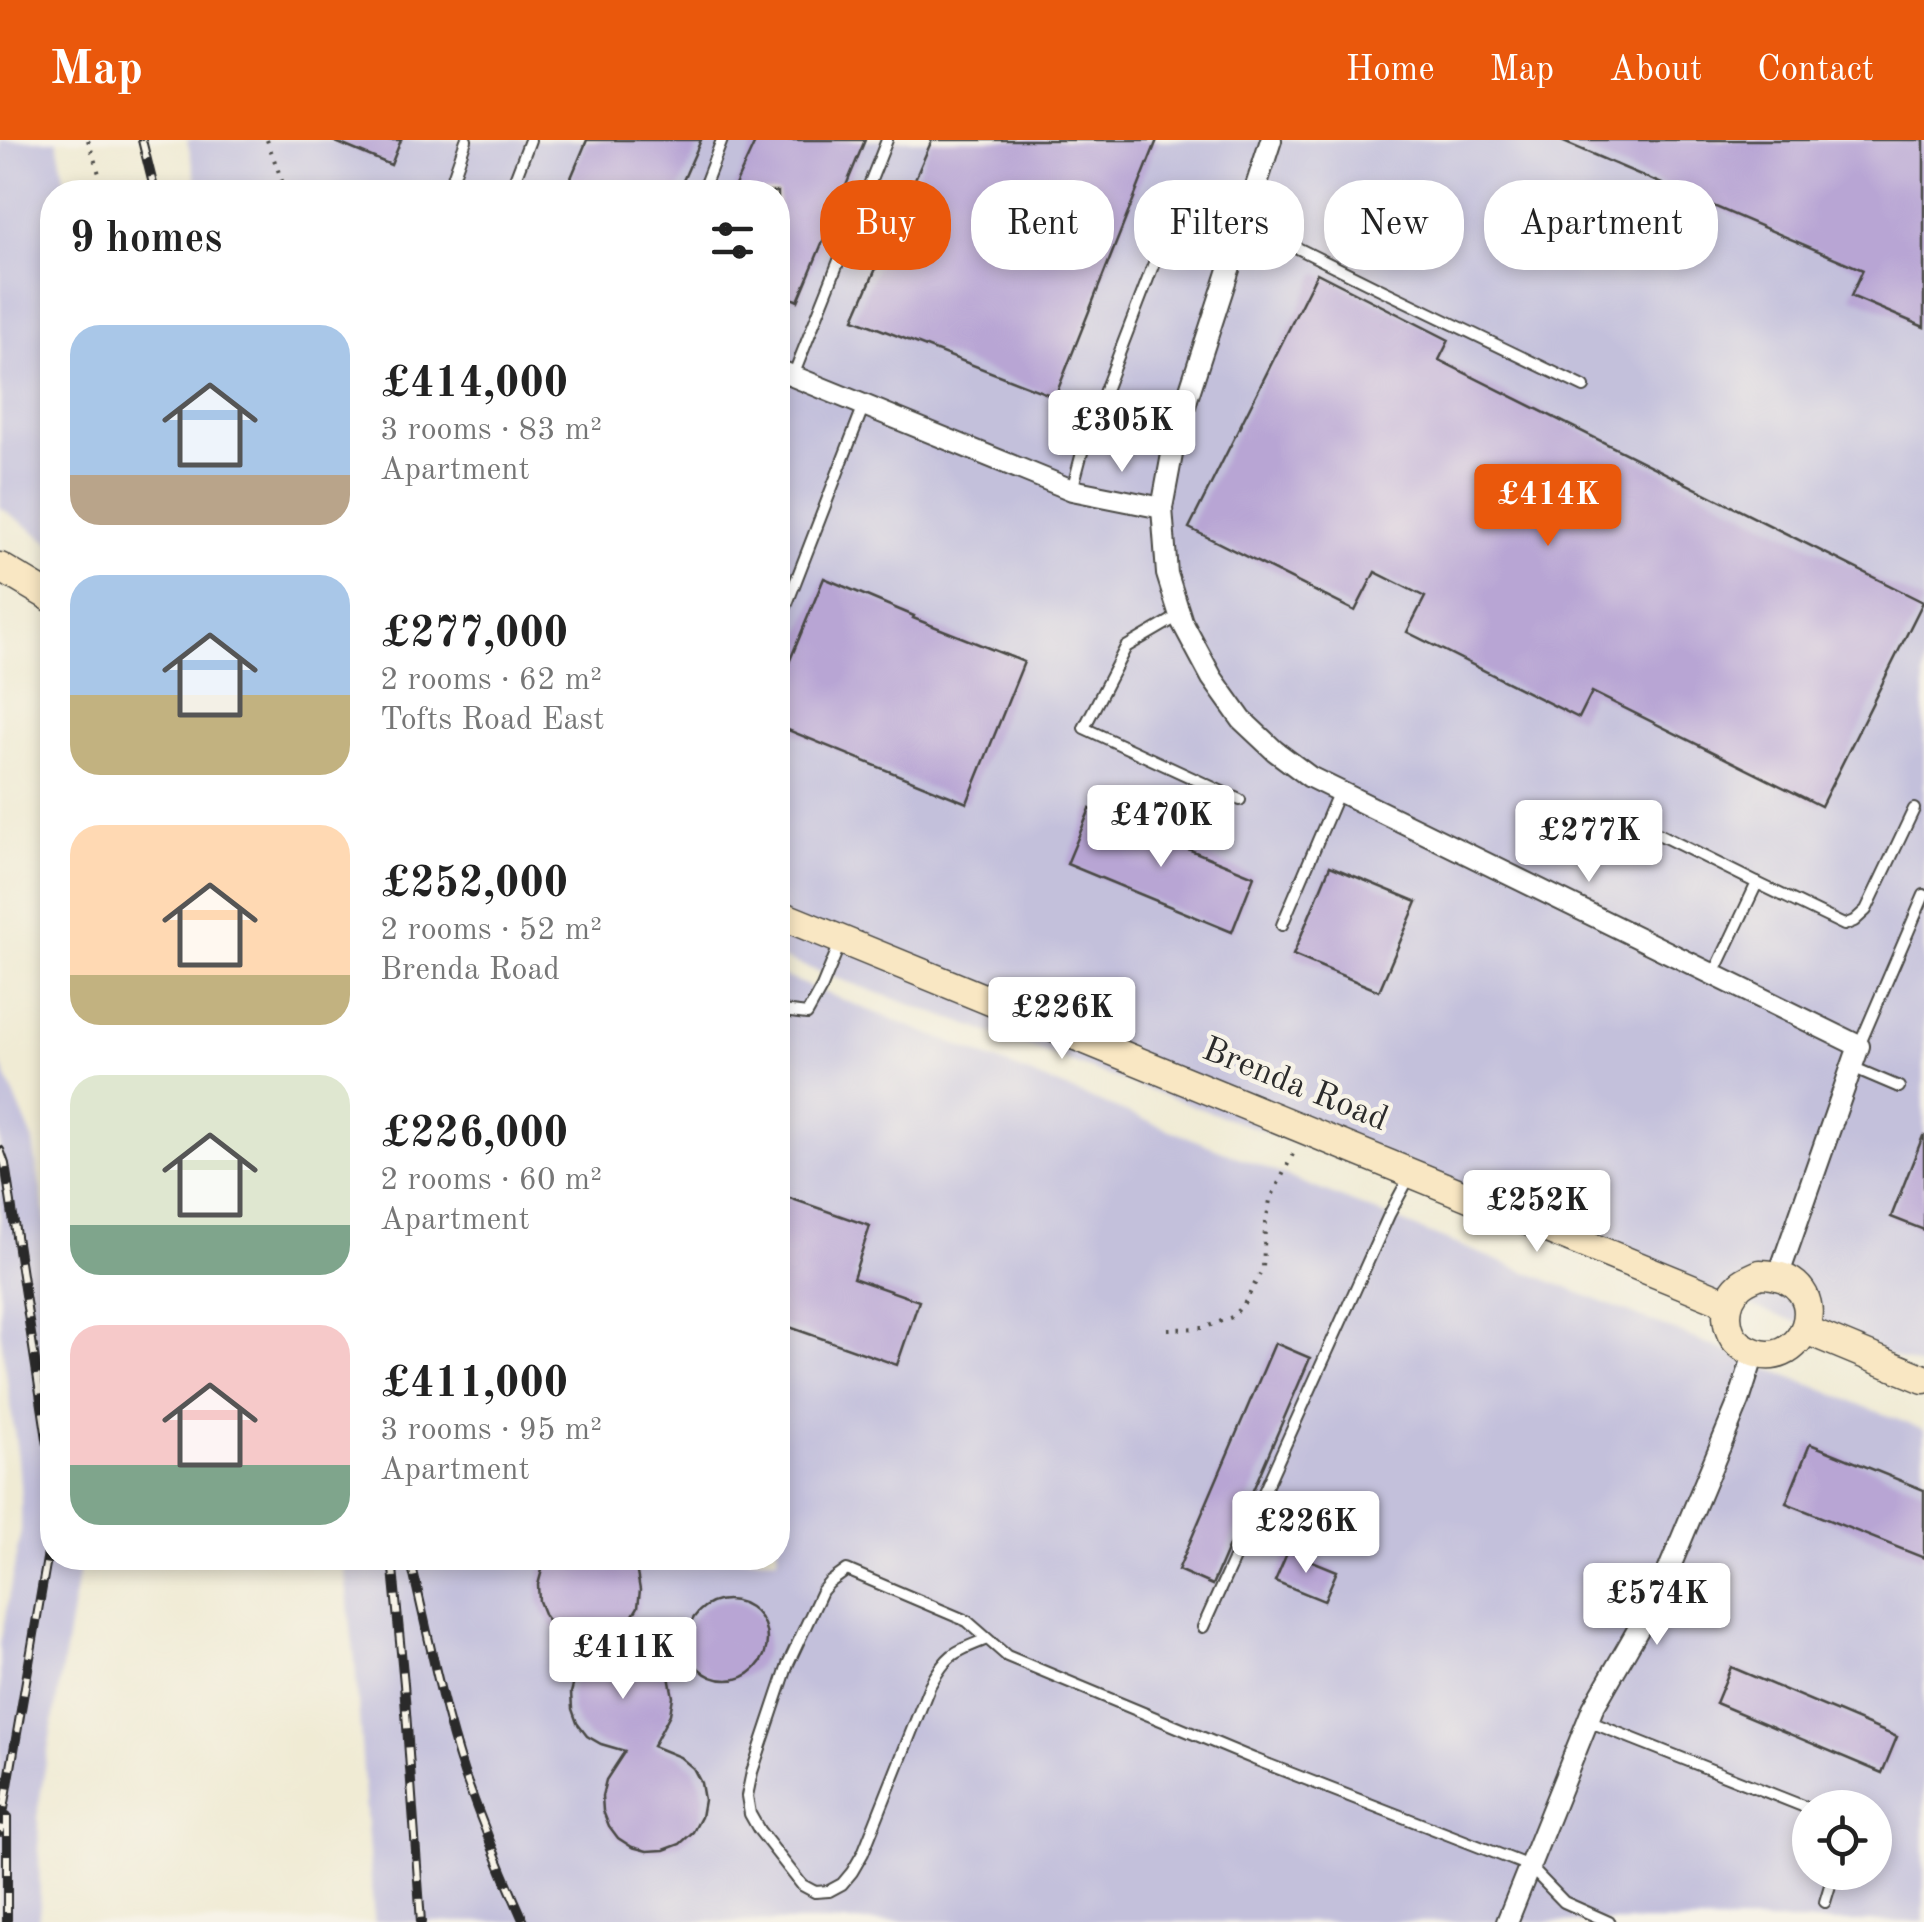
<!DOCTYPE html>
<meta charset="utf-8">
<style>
body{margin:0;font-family:"Old Standard TT",serif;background:#f6f6f6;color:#222;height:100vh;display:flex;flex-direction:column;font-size:38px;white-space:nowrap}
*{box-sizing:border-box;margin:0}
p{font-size:32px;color:#767676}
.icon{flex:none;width:55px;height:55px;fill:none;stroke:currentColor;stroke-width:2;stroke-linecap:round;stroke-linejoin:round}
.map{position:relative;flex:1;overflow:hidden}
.sheet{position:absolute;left:40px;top:40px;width:750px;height:1390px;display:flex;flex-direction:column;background:#fff;border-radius:40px;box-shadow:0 5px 15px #0003}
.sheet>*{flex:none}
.hud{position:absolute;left:820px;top:40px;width:950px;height:90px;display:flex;gap:20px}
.fabs{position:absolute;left:1792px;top:1650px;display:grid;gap:20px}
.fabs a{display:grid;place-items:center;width:100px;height:100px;border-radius:50%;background:#fff;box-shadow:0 5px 15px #0003;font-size:50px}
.price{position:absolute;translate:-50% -85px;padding:0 22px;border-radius:10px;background:#fff;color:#222;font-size:32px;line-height:65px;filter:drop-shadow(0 2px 5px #0008)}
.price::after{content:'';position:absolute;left:50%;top:60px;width:30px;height:22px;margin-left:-15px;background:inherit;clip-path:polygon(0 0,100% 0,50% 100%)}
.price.active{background:#ea580c;color:#fff}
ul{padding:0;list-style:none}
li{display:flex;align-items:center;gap:30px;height:250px;padding:0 30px}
li span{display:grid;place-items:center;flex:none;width:280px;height:200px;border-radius:30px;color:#555}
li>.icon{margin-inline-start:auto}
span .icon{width:120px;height:120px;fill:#fffc;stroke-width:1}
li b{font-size:42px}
h2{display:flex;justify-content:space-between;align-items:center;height:120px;padding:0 30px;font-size:42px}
.pill{padding:0 35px;border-radius:40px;background:#fff;box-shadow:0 5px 15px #0003;font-size:35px;line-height:90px}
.pill.active{background:#ea580c;color:#fff}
header{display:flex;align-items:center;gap:60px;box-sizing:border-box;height:140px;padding:0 50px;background:#ea580c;color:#fff}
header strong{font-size:48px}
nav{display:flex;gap:55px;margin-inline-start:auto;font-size:35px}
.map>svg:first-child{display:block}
.industrial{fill:#c3c0db;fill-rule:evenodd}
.building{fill:#b8a5d4}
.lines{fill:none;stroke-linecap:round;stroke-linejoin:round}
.service-casing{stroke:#494844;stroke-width:14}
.minor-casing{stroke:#494844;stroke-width:24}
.secondary-casing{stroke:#494844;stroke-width:31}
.path{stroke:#494844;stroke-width:4;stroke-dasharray:2.5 8;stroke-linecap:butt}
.service{stroke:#fff;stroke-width:10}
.minor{stroke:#fff;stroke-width:20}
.secondary{stroke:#f9e7c3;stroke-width:28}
.rail-casing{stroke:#2b2b2b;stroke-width:10}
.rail{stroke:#f7f3e8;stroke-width:6;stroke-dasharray:19;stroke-linecap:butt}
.labels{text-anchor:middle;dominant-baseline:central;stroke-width:9;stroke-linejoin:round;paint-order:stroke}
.street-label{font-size:35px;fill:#2b2b2b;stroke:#f7f3e8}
</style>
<header>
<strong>Map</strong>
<nav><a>Home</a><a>Map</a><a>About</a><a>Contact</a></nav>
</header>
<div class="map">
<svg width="1924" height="1782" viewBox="0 0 1924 1782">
<rect width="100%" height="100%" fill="#f7f3e8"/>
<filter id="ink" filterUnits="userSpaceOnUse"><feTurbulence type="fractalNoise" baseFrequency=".01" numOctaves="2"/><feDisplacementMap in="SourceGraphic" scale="20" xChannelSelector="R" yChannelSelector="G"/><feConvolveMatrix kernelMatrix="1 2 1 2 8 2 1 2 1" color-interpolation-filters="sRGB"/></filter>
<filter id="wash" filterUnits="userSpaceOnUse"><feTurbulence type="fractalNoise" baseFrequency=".0048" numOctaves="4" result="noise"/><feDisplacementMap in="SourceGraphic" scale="40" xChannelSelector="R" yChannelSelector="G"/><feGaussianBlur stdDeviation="2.25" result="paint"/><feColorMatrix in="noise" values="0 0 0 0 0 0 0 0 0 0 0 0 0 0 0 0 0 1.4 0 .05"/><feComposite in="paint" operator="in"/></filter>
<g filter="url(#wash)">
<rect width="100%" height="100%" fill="#f0ebd4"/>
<g class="industrial">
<path d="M0,0H57L67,52H52V165L49,178L52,221V404L0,367Z"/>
<path d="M187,0H1924V1228L778,817V52H199Z"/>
<path d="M778,834L1924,1290V1782H374L355,1522L343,1418H778ZM1810,1668H1875V1732H1810Z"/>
<path d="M0,921L32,997L52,1117V1418H81L38,1669L40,1765L38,1782H0V1504L21,1390V1360L18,1319L0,1190Z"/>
</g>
<g id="blocks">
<g class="building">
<path d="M331,0H401L391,25Z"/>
<path d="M587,0H701L678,52H565Z"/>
<path d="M756,0H865L798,161L778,152V52H732Z"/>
<path d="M932,0H1157L1055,257L854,179Z"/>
<path d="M1559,0H1924V187L1851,156L1863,130Z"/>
<path d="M1317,133L1449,200L1439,220L1923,462L1821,666L1592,552L1579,578L1407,492L1425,457L1375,432L1355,471L1189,388Z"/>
<path d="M824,438L914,476L913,478L1024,522L967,663L778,586V549Z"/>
<path d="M1090,669L1254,736L1232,792L1067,724Z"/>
<path d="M1330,726L1417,762L1379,851L1293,815Z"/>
<path d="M1923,996H1924V1090L1891,1077Z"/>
<path d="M778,1054L870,1086L853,1138L919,1161L897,1225L778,1183Z"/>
<path d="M1275,1203L1310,1218L1212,1445L1178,1430Z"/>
<path d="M1810,1304L1924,1350V1418L1786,1363Z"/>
<path d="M1288,1411L1337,1431L1324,1461L1275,1441Z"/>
<path d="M550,1418H629L637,1433L640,1450L638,1467L629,1482L610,1499L648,1514L668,1531L673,1557L670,1574L653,1606L680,1617L693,1628L701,1643L704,1660L701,1677L693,1692L680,1704L664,1710L647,1711L632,1707L618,1698L609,1686L603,1671L602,1656L606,1640L625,1611L601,1604L587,1596L577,1583L572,1569L571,1553L575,1538L597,1505L568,1496L554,1488L545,1476L539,1461L538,1445L542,1430Z"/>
<circle cx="727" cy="1500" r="40"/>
<path d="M1731,1527L1897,1597L1882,1633L1716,1563Z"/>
</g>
</g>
</g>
<g filter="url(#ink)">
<use href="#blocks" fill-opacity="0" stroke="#494844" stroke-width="2.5"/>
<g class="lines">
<defs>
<g id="service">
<path d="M448,52L466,0"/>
<path d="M510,52L530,0"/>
<path d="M702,52L722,0"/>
<path d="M1245,82L1378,148L1584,247"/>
<path d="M793,236L887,0"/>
<path d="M1072,350L1084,305L1169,84"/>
<path d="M1179,476L1126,507L1084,588L1240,660"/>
<path d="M778,487L864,265"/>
<path d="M1608,669L1757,743L1714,834"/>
<path d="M1757,743L1844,785L1854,781L1866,770L1914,669"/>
<path d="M1282,785L1339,651"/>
<path d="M778,864L783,871L807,874L822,847L841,801"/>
<path d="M1859,906L1924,755"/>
<path d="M1852,927L1899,947"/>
<path d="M1203,1487L1389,1075L1411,1034"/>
<path d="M987,1499C954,1512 948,1513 930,1545L863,1713L852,1732L842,1744L829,1751L815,1752L802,1745L759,1690L750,1674L747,1656L752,1632L788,1524L822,1451L829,1443L847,1430L967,1481L1007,1516L1254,1619L1529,1726L1564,1762L1609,1782"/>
<path d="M1588,1581L1810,1669"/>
<path d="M1825,1762L1834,1732"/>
</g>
<g id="minor">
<path d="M1271,0L1187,259L1173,309L1162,368L1167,434L1182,482L1212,538L1242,580L1275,611L1310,637L1859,906L1779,1134"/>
<path d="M778,230L1072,350L1162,368"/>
<path d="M1507,1782L1593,1568L1659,1453L1739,1261L1754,1214"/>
</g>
<g id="secondary">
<path d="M0,427L52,458"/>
<path d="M778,774L1728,1163"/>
<path d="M1760,1134C1844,1135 1804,1247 1742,1206C1723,1193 1722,1161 1740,1145C1745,1140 1754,1137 1760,1134Z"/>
<path d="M1806,1190L1924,1239"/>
</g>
</defs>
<use href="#service" class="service-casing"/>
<use href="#minor" class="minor-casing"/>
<use href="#secondary" class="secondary-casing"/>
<g class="path">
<path d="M88,0L105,52"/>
<path d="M267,0L286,52"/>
<path d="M1168,1189L1203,1188L1232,1177L1246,1161L1263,1128L1265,1088L1270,1060L1294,1012"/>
</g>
<use href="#service" class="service"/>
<use href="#minor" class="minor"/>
<use href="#secondary" class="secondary"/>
<defs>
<g id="rail">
<path d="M142,0L155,52"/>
<path d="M0,1010L5,1024L49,1312L50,1401L0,1692"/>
<path d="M392,1418L404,1544L421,1782"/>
<path d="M410,1418C427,1489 441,1563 464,1633C482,1683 502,1733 524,1782"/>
<path d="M7,1677V1782"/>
</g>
</defs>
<use href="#rail" class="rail-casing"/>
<use href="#rail" class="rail"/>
</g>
</g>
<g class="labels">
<g class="street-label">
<text transform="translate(1295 945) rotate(22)">Brenda Road</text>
</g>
</g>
</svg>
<div class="fabs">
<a><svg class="icon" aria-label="locate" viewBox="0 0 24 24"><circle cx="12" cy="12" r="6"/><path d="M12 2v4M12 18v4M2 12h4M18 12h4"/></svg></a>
</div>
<b class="price" style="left:1122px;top:335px">£305K</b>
<b class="price active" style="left:1548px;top:409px">£414K</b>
<b class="price" style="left:1161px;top:730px">£470K</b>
<b class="price" style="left:1589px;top:745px">£277K</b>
<b class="price" style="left:1062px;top:922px">£226K</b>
<b class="price" style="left:1537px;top:1115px">£252K</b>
<b class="price" style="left:1306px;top:1436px">£226K</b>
<b class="price" style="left:1657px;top:1508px">£574K</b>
<b class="price" style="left:623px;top:1562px">£411K</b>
<div class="hud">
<a class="pill active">Buy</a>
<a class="pill">Rent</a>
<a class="pill">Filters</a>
<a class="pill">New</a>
<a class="pill">Apartment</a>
</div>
<section class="sheet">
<h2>9 homes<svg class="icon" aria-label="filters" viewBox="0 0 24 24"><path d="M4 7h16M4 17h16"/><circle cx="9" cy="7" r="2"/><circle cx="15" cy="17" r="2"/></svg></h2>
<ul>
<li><span style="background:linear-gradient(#a9c7e8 75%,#b9a48a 0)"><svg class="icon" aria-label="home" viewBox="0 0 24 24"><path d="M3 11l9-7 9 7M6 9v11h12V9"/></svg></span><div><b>£414,000</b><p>3 rooms · 83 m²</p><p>Apartment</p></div></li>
<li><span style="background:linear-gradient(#a9c7e8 60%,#c2b280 0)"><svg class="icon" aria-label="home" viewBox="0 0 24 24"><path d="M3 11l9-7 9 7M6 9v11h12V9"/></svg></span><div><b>£277,000</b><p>2 rooms · 62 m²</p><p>Tofts Road East</p></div></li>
<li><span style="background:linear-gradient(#ffd9b3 75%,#c2b280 0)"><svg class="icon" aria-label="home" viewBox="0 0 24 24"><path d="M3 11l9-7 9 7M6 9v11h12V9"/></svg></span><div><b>£252,000</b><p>2 rooms · 52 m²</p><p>Brenda Road</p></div></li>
<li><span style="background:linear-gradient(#dfe7d0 75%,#7fa58c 0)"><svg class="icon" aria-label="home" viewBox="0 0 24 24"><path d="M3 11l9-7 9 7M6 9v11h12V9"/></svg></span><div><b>£226,000</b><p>2 rooms · 60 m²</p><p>Apartment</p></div></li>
<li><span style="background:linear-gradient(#f6c9c9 70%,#7fa58c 0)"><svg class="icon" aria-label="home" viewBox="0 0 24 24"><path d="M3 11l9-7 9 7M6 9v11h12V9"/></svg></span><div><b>£411,000</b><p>3 rooms · 95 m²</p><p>Apartment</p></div></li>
</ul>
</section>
</div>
